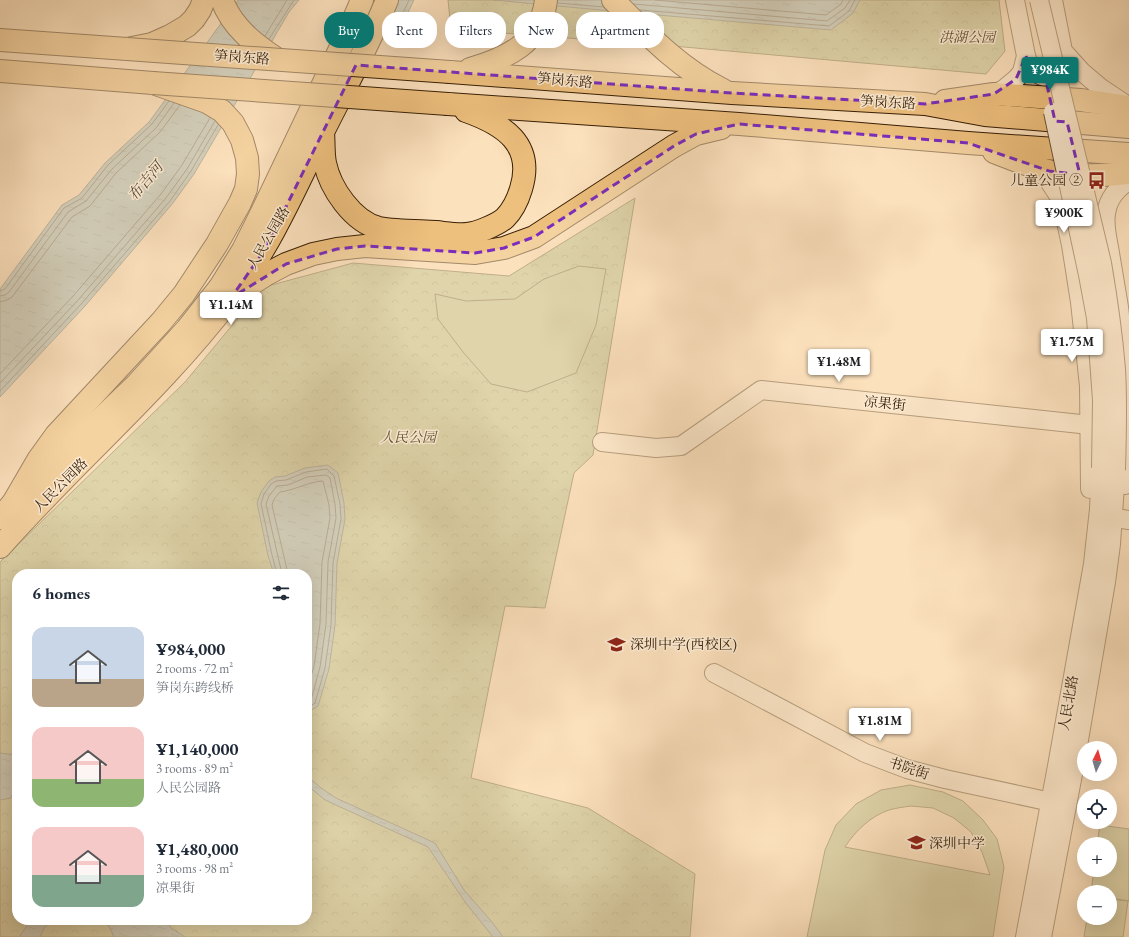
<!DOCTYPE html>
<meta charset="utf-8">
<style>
body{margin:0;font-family:"EB Garamond","Noto Serif SC",serif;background:#f2f2f3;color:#1f2937;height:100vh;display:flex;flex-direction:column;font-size:15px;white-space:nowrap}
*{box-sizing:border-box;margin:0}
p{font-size:13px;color:#747a83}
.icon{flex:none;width:22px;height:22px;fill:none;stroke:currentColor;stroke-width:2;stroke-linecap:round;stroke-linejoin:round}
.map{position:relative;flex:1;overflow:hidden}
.drawer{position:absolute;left:12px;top:569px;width:300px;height:356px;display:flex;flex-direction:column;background:#fff;border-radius:16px;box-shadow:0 4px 16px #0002}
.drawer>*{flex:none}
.guide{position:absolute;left:324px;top:12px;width:380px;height:36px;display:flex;gap:8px}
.needle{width:26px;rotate:5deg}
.fabs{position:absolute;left:1077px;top:741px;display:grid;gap:8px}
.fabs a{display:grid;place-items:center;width:40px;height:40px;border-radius:50%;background:#fff;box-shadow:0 4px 16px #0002;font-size:20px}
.price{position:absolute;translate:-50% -34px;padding:0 9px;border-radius:4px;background:#fff;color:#222;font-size:13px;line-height:26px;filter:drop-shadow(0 1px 2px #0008)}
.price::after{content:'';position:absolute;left:50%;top:24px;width:12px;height:9px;margin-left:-6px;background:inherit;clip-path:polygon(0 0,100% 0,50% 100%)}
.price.on{background:#0f766e;color:#fff}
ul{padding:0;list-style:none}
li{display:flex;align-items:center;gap:12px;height:100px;padding:0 20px}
li span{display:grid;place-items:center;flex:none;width:112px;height:80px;border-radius:12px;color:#555}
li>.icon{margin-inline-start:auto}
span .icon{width:48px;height:48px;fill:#fffc;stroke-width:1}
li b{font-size:17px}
h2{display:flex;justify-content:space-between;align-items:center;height:48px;padding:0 20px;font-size:17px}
.pill{padding:0 14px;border-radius:16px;background:#fff;box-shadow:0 4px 16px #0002;font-size:14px;line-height:36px}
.pill.on{background:#0f766e;color:#fff}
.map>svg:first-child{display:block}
.park{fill:url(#park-crowns);stroke:#7a704c;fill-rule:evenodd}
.garden{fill:#bcc393;stroke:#7a704c;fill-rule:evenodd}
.water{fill:url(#water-ripples);stroke:#787c72}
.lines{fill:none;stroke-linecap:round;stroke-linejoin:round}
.shore{stroke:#6e6c60;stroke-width:1}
.minor-casing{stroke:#684f33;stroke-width:20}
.major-casing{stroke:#371e05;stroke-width:24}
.minor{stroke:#fdecd4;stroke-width:18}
.major{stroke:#eec07e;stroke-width:22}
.minor-bridge-casing{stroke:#684f33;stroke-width:20;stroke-linecap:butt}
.major-bridge-casing{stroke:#371e05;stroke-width:24;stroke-linecap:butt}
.minor-bridge{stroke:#fdecd4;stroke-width:18}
.major-bridge{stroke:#eec07e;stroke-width:22}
.marked{fill:none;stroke:#7b2cbf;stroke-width:3;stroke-dasharray:8 5;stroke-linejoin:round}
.labels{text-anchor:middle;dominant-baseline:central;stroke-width:3;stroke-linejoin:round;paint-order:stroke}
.park-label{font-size:14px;font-style:italic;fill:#5f5030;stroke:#fdecd4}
.street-label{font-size:14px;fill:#371e05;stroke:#fdecd4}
.poi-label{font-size:14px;fill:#371e05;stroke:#fdecd4;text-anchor:start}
.water-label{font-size:15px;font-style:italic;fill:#584d3c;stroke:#fdecd4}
</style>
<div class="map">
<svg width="1129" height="937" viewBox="0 0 1129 937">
<defs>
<pattern id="park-crowns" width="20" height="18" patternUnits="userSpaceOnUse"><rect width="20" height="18" fill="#bcc393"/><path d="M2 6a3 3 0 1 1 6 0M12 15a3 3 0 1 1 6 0" fill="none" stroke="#a2a77d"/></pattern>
<pattern id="water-ripples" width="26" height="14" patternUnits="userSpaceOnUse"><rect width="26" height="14" fill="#a4bbbb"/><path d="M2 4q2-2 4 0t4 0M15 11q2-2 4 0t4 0" fill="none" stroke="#8ea09f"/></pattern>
</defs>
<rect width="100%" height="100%" fill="#fce1bd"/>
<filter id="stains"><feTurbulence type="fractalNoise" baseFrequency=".005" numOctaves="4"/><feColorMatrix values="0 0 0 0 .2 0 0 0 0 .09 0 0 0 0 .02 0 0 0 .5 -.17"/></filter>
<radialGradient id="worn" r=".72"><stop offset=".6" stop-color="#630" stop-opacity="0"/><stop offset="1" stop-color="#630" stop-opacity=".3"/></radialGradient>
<g class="park">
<path d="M448,0H999L1005,51L986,74L684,47L451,29Z"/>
<path d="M635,198L593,455L574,473L545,608L505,606L471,778L588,808L695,874L690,937H0V562L185,382L264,287L353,263L509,276ZM17,574H307V920H17Z"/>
</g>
<g class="garden">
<path d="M579,266L606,269L596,325L576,373L527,392L491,384L463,352L438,319L435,294L466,301L515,299L544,279Z"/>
<path d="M910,785L943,792L963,801L983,820L997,839L1004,867L993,937H807L825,850L836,825L856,804L881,790ZM911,806L933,808L954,818L971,832L982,852L990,875L845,847C855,831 871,816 889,810C896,808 904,807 911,806Z"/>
<path d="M1100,825L1129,829V901L1110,898V892H1091L1094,870H1110V844H1097Z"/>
<path d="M1110,899L1128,901L1123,937H1084L1087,918H1110Z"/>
</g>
<g class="water">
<path d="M238,0H299L289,12L194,174L173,203L85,306L0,397V289L62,205L79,195L105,163L149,122Z"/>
<path d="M355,0H414L397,35L354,33Z"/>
<path d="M494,0H860L853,13L831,30C718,20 606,11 494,0Z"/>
<path d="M328,465L338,473L344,503L345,519L337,563L335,625L329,669L318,706L307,713V574H274L268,556L257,503L261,492L269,481L275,477L285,476L305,468Z"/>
<path d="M0,753L17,755V788L14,790L11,798L0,800Z"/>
<path d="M307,776L321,788L336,798L435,843L464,890L492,922L503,937H493L465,902L428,847L325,800L307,785Z"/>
<path d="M31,920H52L44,928L40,937H19Z"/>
<path d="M98,920H166L171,928L185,937H114L109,926Z"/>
</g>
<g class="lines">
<g class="shore">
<path d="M655,0L826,15L841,4L843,0"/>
<path d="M558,3L604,7"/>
<path d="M634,4L827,21L845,8L850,0"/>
<path d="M640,10L829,26L849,11L855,0"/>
<path d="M387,31L395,30L409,0"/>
<path d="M265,36L287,0"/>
<path d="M269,39L294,0"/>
<path d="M0,291L5,289L64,208L82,198L108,165L152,124L169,101"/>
<path d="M0,296L5,295L9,292L68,212L86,201L112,169L156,128L174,103"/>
<path d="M0,302L7,300L12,297L72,217L90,206L116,173L160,132L180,105"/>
<path d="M0,374L74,295L161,194L182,165L210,118"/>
<path d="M0,383L79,299L166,198L187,169L215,121"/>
<path d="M0,391L82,303L170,201L191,171L218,125"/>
<path d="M277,574L272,555L261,504L264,494L271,484L276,481L286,480L306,472L327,469L334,476L340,504L341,519L333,563L331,625L325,668L315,703L307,708"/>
<path d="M282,574L266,504L269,496L277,486L288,485L307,477L326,475L330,478L335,504L336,518L328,562L326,624L320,667L311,700L307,703"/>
<path d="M288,574L272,505L274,499L280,492C295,490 308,482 323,481L329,505L330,518L322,562L320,624L314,666L307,691"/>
</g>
<defs>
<g id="minor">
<path d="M1053,0L1063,51L1081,71L1101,88L1128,106"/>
<path d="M1026,56C1028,62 1031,70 1038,74C1049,82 1061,70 1063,59"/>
<path d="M994,94L1004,89L1016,79L1022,72L1026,56L1015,0"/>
<path d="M1031,167L1047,178L1060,198L1063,208L1071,245L1080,302L1089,386L1090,489"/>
<path d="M602,442L656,448L681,446L761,390L1090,425"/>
<path d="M1125,485C1129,426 1126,366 1119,307C1116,289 1113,271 1110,253C1108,240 1104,227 1106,214C1108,198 1117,189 1129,180"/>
<path d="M1122,519L1129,520"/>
<path d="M714,673L865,753L907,769L945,779L1051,802"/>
<path d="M1025,937L1057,766L1093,564L1099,509L1101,468"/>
<path d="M1042,937L1074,769L1106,582L1111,544L1116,470"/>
</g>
<g id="major">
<path d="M222,0C232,27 254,44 277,59"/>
<path d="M613,0C647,34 680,69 723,90"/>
<path d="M0,40L127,49L152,44L170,36L187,26L194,19L200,10L204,0"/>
<path d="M470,69C507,58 541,43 546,0"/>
<path d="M0,71L153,83L207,102L222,111L233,123L242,140L247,158L248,174L246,189L240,203L217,244L184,294L161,322L56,435L38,460L13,503"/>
<path d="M450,72L732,93L925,104L985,115L1129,127"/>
<path d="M945,101L994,94L1081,100L1129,107"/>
<path d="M448,104L739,124L968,143L1129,154"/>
<path d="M323,133C324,143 323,153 325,163C330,188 353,222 379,228C396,231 419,231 436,232C446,233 457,235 467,234C477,233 497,225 505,218C513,210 518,199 521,189C535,144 503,124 466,111"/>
<path d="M994,152C1012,159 1031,167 1049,171C1075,177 1103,176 1129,173"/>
<path d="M242,290L267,274L286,264L313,254L337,249L365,246L475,253L504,248L534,237L674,146L696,134L721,128"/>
<path d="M0,518L13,503L136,385L187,329L220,287L243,250L262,212L349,30L362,0"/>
<path d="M0,547C75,462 162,389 231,298C270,247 295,189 323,132C345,88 369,45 387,0"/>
</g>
</defs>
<use href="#minor" class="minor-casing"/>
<use href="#major" class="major-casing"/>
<use href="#minor" class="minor"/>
<use href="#major" class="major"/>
<defs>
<g id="minor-bridge">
<path d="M1039,0L1102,263C1108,298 1113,333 1116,369C1118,402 1117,436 1116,470"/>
<path d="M1053,112L1088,275L1096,318L1102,400L1101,468"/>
</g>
<g id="major-bridge">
<path d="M127,49L450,72"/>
<path d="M153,83L448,104"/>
</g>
</defs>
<use href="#minor-bridge" class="minor-bridge-casing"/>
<use href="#major-bridge" class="major-bridge-casing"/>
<use href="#minor-bridge" class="minor-bridge"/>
<use href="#major-bridge" class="major-bridge"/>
</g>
<path d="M0 0H1129V937H0ZM1026,56L1029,66L1038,75L1045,76L1055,121L1067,122L1080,175L1049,171L968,143L739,124L696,134L674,146L534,237L504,248L475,253L365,246L337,249L286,264L231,298L259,258L280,219L356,65L732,93L925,104L994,94L1016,79Z" fill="#fce1bd" fill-opacity=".55" fill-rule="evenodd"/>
<path class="marked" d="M1026,56L1029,66L1038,75L1045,76L1055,121L1067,122L1080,175L1049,171L968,143L739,124L696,134L674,146L534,237L504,248L475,253L365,246L337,249L286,264L231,298L259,258L280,219L356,65L732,93L925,104L994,94L1016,79Z"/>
<defs>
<symbol id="bus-bare" viewBox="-9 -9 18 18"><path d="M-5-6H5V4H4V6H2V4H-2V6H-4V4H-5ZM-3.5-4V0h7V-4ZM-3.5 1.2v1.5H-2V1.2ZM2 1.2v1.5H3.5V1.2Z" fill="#8f2418" stroke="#fdecd4" stroke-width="2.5" paint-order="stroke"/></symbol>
<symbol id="school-bare" viewBox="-9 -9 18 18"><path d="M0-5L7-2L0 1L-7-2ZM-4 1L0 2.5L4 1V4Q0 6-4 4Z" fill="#8f2418" stroke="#fdecd4" stroke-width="2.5" paint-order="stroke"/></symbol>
</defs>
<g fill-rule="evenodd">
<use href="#bus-bare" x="1084" y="168" width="25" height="25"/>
<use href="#school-bare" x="604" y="632" width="25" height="25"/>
<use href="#school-bare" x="904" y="830" width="25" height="25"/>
</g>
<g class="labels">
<g class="park-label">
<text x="967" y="37">洪湖公园</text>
<text x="408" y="437">人民公园</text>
</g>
<g class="street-label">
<text transform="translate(242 57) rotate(4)">笋岗东路</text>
<text transform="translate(565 80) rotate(5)">笋岗东路</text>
<text transform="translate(888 102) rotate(3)">笋岗东路</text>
<text transform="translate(268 238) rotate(-60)">人民公园路</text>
<text transform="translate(885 403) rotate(6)">凉果街</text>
<text transform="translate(60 485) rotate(-45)">人民公园路</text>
<text transform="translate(1068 703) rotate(-80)">人民北路</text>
<text transform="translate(909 768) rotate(18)">书院街</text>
</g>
<g class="poi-label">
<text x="1083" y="180" text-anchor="end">儿童公园 ②</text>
<text x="630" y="644">深圳中学(西校区)</text>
<text x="929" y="843">深圳中学</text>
</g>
<g class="water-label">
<text transform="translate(145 181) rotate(-50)">布吉河</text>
</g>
</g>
<rect width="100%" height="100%" filter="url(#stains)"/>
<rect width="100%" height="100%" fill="url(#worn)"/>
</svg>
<div class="fabs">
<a><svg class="needle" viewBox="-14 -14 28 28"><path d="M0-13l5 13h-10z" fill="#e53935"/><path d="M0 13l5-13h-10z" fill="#747a83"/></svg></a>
<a><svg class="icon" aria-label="locate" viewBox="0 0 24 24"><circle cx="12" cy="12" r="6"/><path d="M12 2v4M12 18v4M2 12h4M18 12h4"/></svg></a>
<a>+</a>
<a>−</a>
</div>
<b class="price on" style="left:1050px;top:91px">¥984K</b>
<b class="price" style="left:1064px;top:234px">¥900K</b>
<b class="price" style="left:231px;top:326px">¥1.14M</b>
<b class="price" style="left:1072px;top:363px">¥1.75M</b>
<b class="price" style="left:839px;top:383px">¥1.48M</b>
<b class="price" style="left:880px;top:742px">¥1.81M</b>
<div class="guide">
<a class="pill on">Buy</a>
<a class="pill">Rent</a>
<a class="pill">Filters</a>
<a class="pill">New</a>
<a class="pill">Apartment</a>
</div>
<section class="drawer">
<h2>6 homes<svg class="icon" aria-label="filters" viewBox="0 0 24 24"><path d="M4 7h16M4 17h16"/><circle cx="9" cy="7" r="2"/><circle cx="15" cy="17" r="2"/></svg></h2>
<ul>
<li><span style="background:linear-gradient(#c9d6e8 65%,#b9a48a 0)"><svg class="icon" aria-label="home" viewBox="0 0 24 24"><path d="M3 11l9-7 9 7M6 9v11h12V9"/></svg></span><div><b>¥984,000</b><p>2 rooms · 72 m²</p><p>笋岗东跨线桥</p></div></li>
<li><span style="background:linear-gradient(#f6c9c9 65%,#8fb573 0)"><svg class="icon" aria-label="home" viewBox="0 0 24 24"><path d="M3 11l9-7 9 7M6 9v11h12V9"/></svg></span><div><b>¥1,140,000</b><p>3 rooms · 89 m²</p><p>人民公园路</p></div></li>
<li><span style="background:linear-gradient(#f6c9c9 60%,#7fa58c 0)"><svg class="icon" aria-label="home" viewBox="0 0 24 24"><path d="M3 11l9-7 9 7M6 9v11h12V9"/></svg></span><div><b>¥1,480,000</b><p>3 rooms · 98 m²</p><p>凉果街</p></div></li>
</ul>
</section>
</div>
